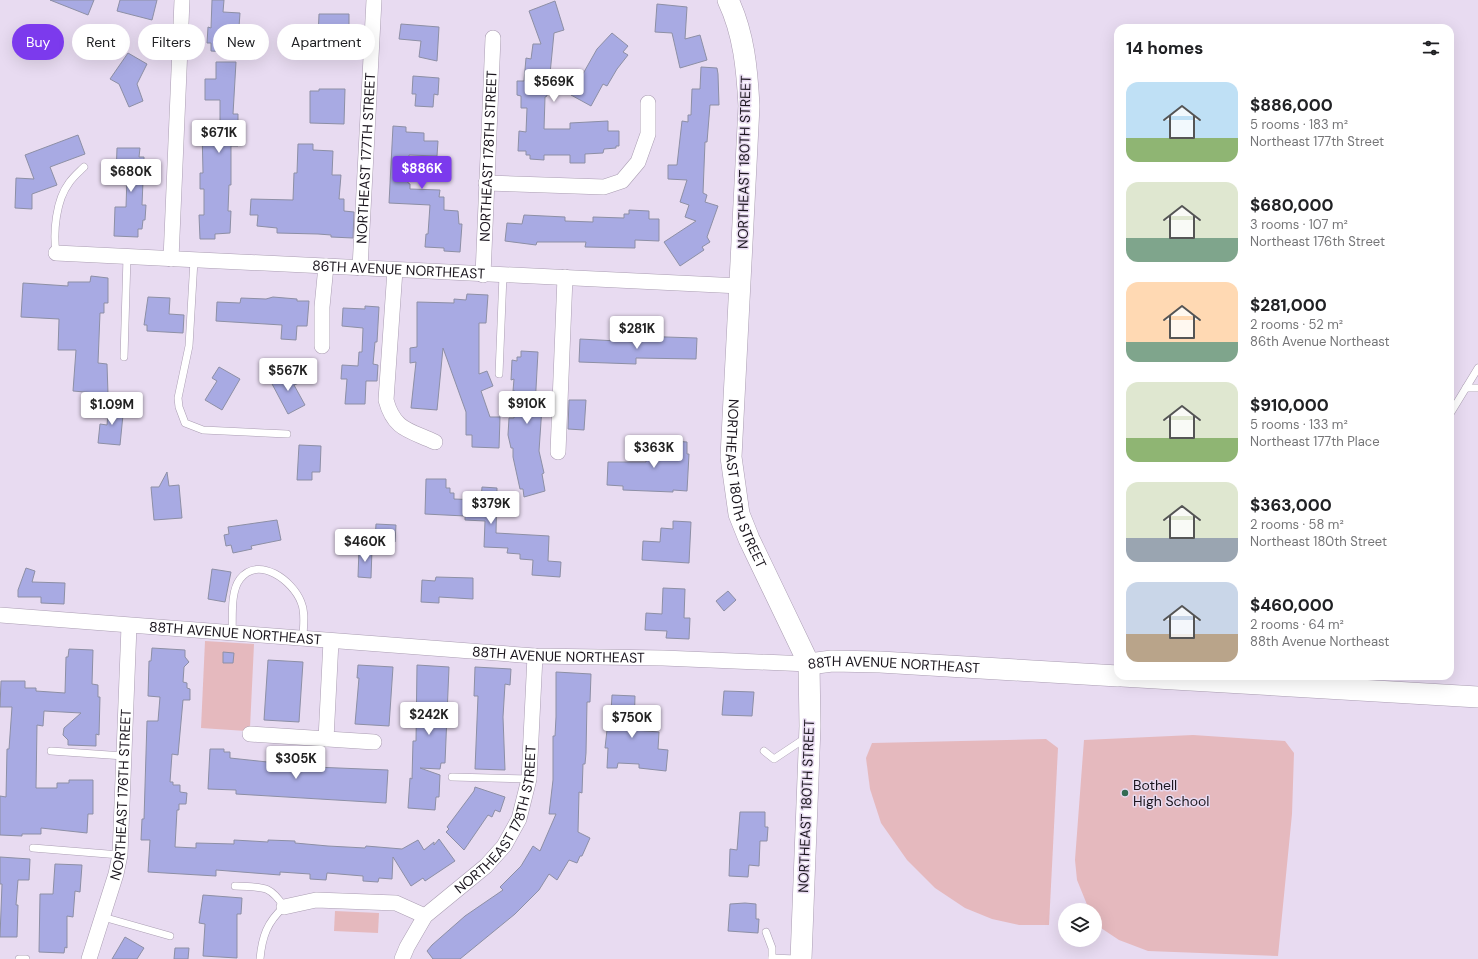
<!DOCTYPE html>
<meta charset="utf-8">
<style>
body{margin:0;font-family:"DM Sans",sans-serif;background:#f2f2f2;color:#202124;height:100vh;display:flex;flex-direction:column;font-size:15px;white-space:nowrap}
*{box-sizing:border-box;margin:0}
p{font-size:13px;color:#757577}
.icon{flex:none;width:22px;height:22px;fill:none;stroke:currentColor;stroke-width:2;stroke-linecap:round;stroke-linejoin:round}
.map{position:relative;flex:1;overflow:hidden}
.panel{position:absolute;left:1114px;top:24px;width:340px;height:656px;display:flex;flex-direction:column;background:#fff;border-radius:12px;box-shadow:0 4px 16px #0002}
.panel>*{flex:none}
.guide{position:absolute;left:12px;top:24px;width:380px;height:36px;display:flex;gap:8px}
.tools{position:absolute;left:1058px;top:903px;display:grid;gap:8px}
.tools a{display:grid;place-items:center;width:44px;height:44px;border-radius:50%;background:#fff;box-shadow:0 4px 16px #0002;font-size:20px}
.price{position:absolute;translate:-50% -34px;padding:0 9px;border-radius:4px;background:#fff;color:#222;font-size:13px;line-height:26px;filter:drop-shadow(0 1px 2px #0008)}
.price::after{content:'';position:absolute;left:50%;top:24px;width:12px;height:9px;margin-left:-6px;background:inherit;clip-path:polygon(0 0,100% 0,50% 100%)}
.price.active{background:#7c3aed;color:#fff}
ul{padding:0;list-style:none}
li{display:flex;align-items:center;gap:12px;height:100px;padding:0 12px}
li span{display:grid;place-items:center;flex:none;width:112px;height:80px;border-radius:12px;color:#555}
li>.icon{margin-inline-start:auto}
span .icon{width:48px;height:48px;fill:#fffc;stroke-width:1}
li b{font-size:17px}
h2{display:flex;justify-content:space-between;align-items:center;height:48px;padding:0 12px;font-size:17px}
.tag{padding:0 14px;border-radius:18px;background:#fff;box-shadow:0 4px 16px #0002;font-size:14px;line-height:36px}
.tag.active{background:#7c3aed;color:#fff}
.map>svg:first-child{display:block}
.green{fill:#e5b9be}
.building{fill:#a8aae3;stroke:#8d8fa5}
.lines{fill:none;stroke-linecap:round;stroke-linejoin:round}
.lane-casing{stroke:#aa9db2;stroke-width:8}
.street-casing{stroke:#aa9db2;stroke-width:16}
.secondary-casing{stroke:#aa9db2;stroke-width:22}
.lane{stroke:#fff;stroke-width:7}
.street{stroke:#fff;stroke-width:15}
.secondary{stroke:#fff;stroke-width:21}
.poi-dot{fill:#326b53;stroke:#e8dbf1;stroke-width:1.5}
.labels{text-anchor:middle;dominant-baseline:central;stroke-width:3;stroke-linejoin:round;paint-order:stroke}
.street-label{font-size:14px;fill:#1a151d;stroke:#e8dbf1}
.poi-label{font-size:14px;fill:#1a151d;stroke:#e8dbf1;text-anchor:start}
</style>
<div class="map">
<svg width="1478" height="959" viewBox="0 0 1478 959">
<rect width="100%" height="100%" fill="#e8dbf1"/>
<g class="green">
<path d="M205,641L254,644L250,728L246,731L201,728Z"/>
<path d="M1193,735L1285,741L1294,753L1292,814L1278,956L1148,951L1119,940L1101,928L1095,918V910H1090L1088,907L1077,880L1075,860L1084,740Z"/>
<path d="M1046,739L1058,748L1049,925H1019L992,919L965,908L935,888L907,860L881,823L870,789L866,758L872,743Z"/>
<path d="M335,911L379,913L378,933L334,931Z"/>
</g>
<g class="building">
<path d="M50,0H94L88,15Z"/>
<path d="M120,0H157L152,20L117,11Z"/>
<path d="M212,0H224L223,12L240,13L238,41L227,40L226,52L211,51V43H207L208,27L211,28Z"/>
<path d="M555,1L564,30L554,33L550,74H547V96L545,97L544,129H570V123L608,121V131H619V146H616V148L604,149L603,153L585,154V163H570V155H544V160L530,159V155H526V151H518L519,131L526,132L527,108H521V96L517,95V81H524L526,58L531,59L533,44H541L529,11Z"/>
<path d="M657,4L687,7L685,39L700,35L707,60L680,68L672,33L655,32Z"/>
<path d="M319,14H349V28H344L343,50H328V38H318Z"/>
<path d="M401,24L439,27L437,61L419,57L421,41L399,39Z"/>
<path d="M612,33L628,46L623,52L628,55L617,69L607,86L603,84L591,106L571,95L597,49Z"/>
<path d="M128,53L147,64L137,84L143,101L129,107L119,84L110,79Z"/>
<path d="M216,62H236L233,114H238V146H231V185H229L228,211H231L230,233L215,234V239H200L199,215H204V189H200V173H203L202,128H215V122H220V100H205V79H216Z"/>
<path d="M701,67L717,68L718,74L719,105H710L707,142H705L703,193L707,195L705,202L718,206L707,237L710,242L702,247L704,250L680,266L664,242L696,221L685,217L689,205L680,202L687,180L668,179V165H677L682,121L688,122V115H691L692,89H700Z"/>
<path d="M413,76L439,78L438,95L434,94L433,107L415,106L416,94H412Z"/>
<path d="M319,89H345L344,124L310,123V91H319Z"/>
<path d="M393,126L406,127V132L424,133V141H438L437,156L409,155L408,183L410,184V189L440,190L439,197H444V210L458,211L459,224H462L460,252L444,251V248L425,247L426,234H428L430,205L389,203Z"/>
<path d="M78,135L85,154L50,167L57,185L32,194V209L15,208L16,178L34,179L25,155Z"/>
<path d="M298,144H313V150L333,151L332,175H341L339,199H344V211L354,212L353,238L331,237V235L318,234L277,233V228L257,226L258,215H250L251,199L293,200L294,173H297Z"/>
<path d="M117,148H140L139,157H144V165L147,166L146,182L143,181L142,205H146L145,220H143L142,229H138V237L114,236L115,207H126L127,177H116Z"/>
<path d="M629,210L649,211V219H659V241L635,240V248L585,247L586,242H537L536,245L505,241L507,223L522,224L524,215L565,217V221L593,222V217L624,218V214H629Z"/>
<path d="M91,276L108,278V303H104V313H100L98,363L107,364L108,394L73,391L76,350H58L59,319L21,317L23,283L68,286V282H90Z"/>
<path d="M467,294L488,295L486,323H479V374L487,371L493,386L481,391L490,417H500L499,448L472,447V435H466V412L443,348L437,410L411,408L416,362L410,363V348L417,347V302L454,303V299L466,300Z"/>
<path d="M148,297L170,298L169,314L184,315L183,333L147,331V325H144Z"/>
<path d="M273,297L297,299V301H309L307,326H297L296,340L281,339L282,325L216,321L217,302L240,303L241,298L266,299Z"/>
<path d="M365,306L379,307L377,342H375L373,364L378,365L377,381H366L365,404H345L347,379H341L342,365L358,366L359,352H362L363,328L342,326L343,308L365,309Z"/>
<path d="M636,336L697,338L696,359L636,358V364L579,362L580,339L636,342Z"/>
<path d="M521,351L538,352L535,407H542L539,451L544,473L542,474L545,491L524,497L523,489H520L513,457V448H511L508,435L509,418H514L515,391H513L514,379L511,380L512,360L517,361V357H521Z"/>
<path d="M219,367L240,379L222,410L205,400L217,381L212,378Z"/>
<path d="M292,371L299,383L294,385L305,405L288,414L271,382Z"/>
<path d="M569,400H586L584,430L568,429Z"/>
<path d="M109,403L124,405L120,445L98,443L100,424L107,425Z"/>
<path d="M647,439L687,442V454H689L687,491L673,490V492L623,490V486L607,485L608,462H646Z"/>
<path d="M299,445L321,446L320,472H312V480H297Z"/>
<path d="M167,472L169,486L179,485L182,518L154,520L151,487H159Z"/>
<path d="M426,479H446V488H450V493H454V499L481,500L482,487L497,488L496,533L549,536L548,561L561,562L560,577L532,575L533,560L520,559V554L507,553L508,548L484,547L485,521L465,520V516L425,514Z"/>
<path d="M277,520L281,540L251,546L252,549L233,553L231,545L226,546L224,535L229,534L228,527Z"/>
<path d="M673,521L691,522L689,563L642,560L643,541L660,542L661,528L673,529Z"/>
<path d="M376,524L396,525L395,542L375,541Z"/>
<path d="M359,549H372L371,578L358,577Z"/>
<path d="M26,568L35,571L32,582L65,583L64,604L41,603V597H18V590Z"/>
<path d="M212,569L231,572L225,602L208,599Z"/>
<path d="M436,577L473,578V599L439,597V603L421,602L422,580L435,581Z"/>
<path d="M663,588L685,589L684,618H690L689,639L666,638L667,631L645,630L646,613L662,614Z"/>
<path d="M728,591L736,600L724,611L716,601Z"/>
<path d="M152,648L185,650V657L189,662L184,667L183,682L187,683V688L190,689V700H183L178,755L172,754L170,782H173V785H180V792L187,793L186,804H179V810H177L175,847L196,848V843L234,844V840L268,842V840L295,841V843L328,846L365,848L366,846L402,849L418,840L424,850L434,842V845L439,839L455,861L425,881L423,878L411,886L393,857L392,879L379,878L378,882L363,881V876L327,873L326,880L310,879V874L280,872V875L216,870V876L148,872L150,840H141L142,819H144L147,721H158L160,697L148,696L149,661H151Z"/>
<path d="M69,649L93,650L92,684L98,685V697H100L99,735L96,734V746L68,745V740L63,735L64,728L81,713L44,711L43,726L37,725L36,788H57V783H69V780H93V814H88L87,833L41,828V834H22V836L0,835V796L6,797L7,749H9L12,707H0L1,681H25V688H36V691L65,693L66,657H68Z"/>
<path d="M223,652L234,653L233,663H223Z"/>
<path d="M268,660L303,662L299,722L264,720Z"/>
<path d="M358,665L393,667L389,726L355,724L359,678H357Z"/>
<path d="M417,665L449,667L445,763H441L440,769L420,768L440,775L439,797H436L435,810L408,808L410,778L412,779L413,741H416Z"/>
<path d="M475,667L511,669L510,685L505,684L503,717L505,770L475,769L478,696H474Z"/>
<path d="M556,672L591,674L590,702H587L586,753L585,764H583L582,793L579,792L578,832L590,838L582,856H580L577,863L569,860L557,880L549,874L539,890L515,914L460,959H433L427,951L432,945L465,916L503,890L500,887L521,866L533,846L540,851L556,814H549L553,780V736H555L556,717Z"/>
<path d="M724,691L754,692L752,716L722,715Z"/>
<path d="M612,695L635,696L634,730L659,732L658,749L668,750L666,771L639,768V764L618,763L617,768H607L608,748H605L607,730H610Z"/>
<path d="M210,749H224V752H230V758L314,767L388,770L386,803L236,794V790L208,789Z"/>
<path d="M475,787L505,797L500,812L495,810L492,817L488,815L464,850L446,832L449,829L447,827L474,791Z"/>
<path d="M740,812H765V827H768L767,841H760L759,866L749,865L748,877L729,876L730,849L737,850Z"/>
<path d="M0,857L30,859L29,880H18L16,905H18L17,937H0L2,884H0Z"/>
<path d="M55,864L82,865L80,892L75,891L73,917L67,916V948L65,947L64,953L39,952L40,894H53Z"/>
<path d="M203,895L242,898L241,914H237V958L203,956L205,924L199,923Z"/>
<path d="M745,903L756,904V919H759L758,933L728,931L730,904Z"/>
<path d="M125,937L144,948L137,959H112Z"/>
<path d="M175,948H189L188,959H174Z"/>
</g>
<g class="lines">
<defs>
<g id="lane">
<path d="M56,253C53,232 56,200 69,183C73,177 79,172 84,167"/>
<path d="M194,260L189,346L178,398L179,407L185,423L203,430L287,434"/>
<path d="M124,357L127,257"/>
<path d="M499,374L503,275"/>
<path d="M1466,388H1478"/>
<path d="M1450,414L1478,368"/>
<path d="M232,633C233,617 230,592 240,579C259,555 293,581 301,602C306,613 303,627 303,639"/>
<path d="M51,751L124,756"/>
<path d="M764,751L774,759L807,737"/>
<path d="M452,777L529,779"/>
<path d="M33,848L120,855"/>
<path d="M235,886C261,888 269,883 284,907C267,922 262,937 260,959"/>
<path d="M103,917L170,936"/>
<path d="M766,932L772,948V959"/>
<path d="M772,958L796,959"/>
<path d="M19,959H26"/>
</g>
<g id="street">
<path d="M486,183L604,187L622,181L638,162L648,134V103"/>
<path id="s1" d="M56,253L740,286"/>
<path d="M171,259L182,0"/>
<path id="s2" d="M360,268L374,0"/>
<path d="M395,270L386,400C394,430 409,430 435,442"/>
<path id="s3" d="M483,275L493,38"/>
<path d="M322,346V307L326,266"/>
<path d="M558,452L565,277"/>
<path id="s4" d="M0,615L535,656L663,658L809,664"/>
<path d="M250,734L374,742"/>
<path d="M326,739L331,641"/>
<path d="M284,907L316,900L396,903L425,916"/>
<path id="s5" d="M89,959L116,874L120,855L129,626"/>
<path id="s6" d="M402,959L407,947L425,916L486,866L504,846L519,819L529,779L535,656"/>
</g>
<g id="secondary">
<path id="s7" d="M728,0C744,34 747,69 749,106L731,457L739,514L749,539L809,664L810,726L801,959"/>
<path id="s8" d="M809,664L832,661L880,662L1118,676"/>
<path d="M1122,676L1478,697"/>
</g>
</defs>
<use href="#lane" class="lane-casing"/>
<use href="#street" class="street-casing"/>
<use href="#secondary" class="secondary-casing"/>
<use href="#lane" class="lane"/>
<use href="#street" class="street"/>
<use href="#secondary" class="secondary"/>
</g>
<circle class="poi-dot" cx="1125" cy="793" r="4"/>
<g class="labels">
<g class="street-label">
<text stroke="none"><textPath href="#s3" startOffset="119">NORTHEAST 178TH STREET</textPath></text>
<text stroke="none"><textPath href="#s2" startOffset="110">NORTHEAST 177TH STREET</textPath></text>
<text transform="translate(744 162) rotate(-89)">NORTHEAST 180TH STREET</text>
<text stroke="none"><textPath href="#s1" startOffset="343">86TH AVENUE NORTHEAST</textPath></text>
<text stroke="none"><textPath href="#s7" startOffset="489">NORTHEAST 180TH STREET</textPath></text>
<text stroke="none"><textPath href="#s4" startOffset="236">88TH AVENUE NORTHEAST</textPath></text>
<text stroke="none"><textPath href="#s4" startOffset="560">88TH AVENUE NORTHEAST</textPath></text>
<text stroke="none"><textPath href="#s8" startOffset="85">88TH AVENUE NORTHEAST</textPath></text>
<text stroke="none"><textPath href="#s5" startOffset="169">NORTHEAST 176TH STREET</textPath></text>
<text transform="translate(806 806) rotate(-88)">NORTHEAST 180TH STREET</text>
<text stroke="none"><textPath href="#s6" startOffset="175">NORTHEAST 178TH STREET</textPath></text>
</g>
<g class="poi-label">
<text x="1133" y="785">Bothell<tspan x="1133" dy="16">High School</tspan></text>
</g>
</g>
</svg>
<div class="tools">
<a><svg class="icon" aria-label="layers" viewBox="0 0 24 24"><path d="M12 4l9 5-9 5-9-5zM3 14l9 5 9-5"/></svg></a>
</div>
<b class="price" style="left:554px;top:103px">$569K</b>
<b class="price" style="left:219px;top:154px">$671K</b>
<b class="price active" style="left:422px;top:190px">$886K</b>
<b class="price" style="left:131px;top:193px">$680K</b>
<b class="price" style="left:637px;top:350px">$281K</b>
<b class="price" style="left:288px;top:392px">$567K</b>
<b class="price" style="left:527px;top:425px">$910K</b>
<b class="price" style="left:112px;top:426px">$1.09M</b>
<b class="price" style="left:654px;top:469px">$363K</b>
<b class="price" style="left:491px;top:525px">$379K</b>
<b class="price" style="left:365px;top:563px">$460K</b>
<b class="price" style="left:429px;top:736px">$242K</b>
<b class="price" style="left:632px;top:739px">$750K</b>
<b class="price" style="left:296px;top:780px">$305K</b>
<div class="guide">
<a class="tag active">Buy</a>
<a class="tag">Rent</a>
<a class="tag">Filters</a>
<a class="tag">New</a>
<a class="tag">Apartment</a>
</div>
<section class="panel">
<h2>14 homes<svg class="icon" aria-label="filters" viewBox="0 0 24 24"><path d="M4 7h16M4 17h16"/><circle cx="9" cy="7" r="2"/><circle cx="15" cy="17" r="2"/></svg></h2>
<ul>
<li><span style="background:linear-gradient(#bfe0f5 70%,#8fb573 0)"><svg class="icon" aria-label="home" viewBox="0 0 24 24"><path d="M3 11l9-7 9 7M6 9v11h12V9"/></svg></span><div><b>$886,000</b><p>5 rooms · 183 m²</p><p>Northeast 177th Street</p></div></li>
<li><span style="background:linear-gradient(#dfe7d0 70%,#7fa58c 0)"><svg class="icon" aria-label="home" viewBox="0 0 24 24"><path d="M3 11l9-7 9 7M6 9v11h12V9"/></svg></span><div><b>$680,000</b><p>3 rooms · 107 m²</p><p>Northeast 176th Street</p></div></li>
<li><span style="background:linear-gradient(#ffd9b3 75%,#7fa58c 0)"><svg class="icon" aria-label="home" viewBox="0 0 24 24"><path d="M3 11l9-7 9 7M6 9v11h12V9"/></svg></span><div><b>$281,000</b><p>2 rooms · 52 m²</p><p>86th Avenue Northeast</p></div></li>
<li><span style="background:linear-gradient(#dfe7d0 70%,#8fb573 0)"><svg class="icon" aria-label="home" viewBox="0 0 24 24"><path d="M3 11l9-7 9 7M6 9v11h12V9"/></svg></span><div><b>$910,000</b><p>5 rooms · 133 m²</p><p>Northeast 177th Place</p></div></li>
<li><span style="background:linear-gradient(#dfe7d0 70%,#9aa5b1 0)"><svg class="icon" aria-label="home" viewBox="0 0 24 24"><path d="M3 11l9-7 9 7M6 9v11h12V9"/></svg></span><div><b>$363,000</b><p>2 rooms · 58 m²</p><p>Northeast 180th Street</p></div></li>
<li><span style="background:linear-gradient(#c9d6e8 65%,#b9a48a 0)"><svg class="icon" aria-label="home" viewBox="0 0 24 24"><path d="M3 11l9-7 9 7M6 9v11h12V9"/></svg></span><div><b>$460,000</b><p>2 rooms · 64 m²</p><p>88th Avenue Northeast</p></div></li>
</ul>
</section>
</div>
